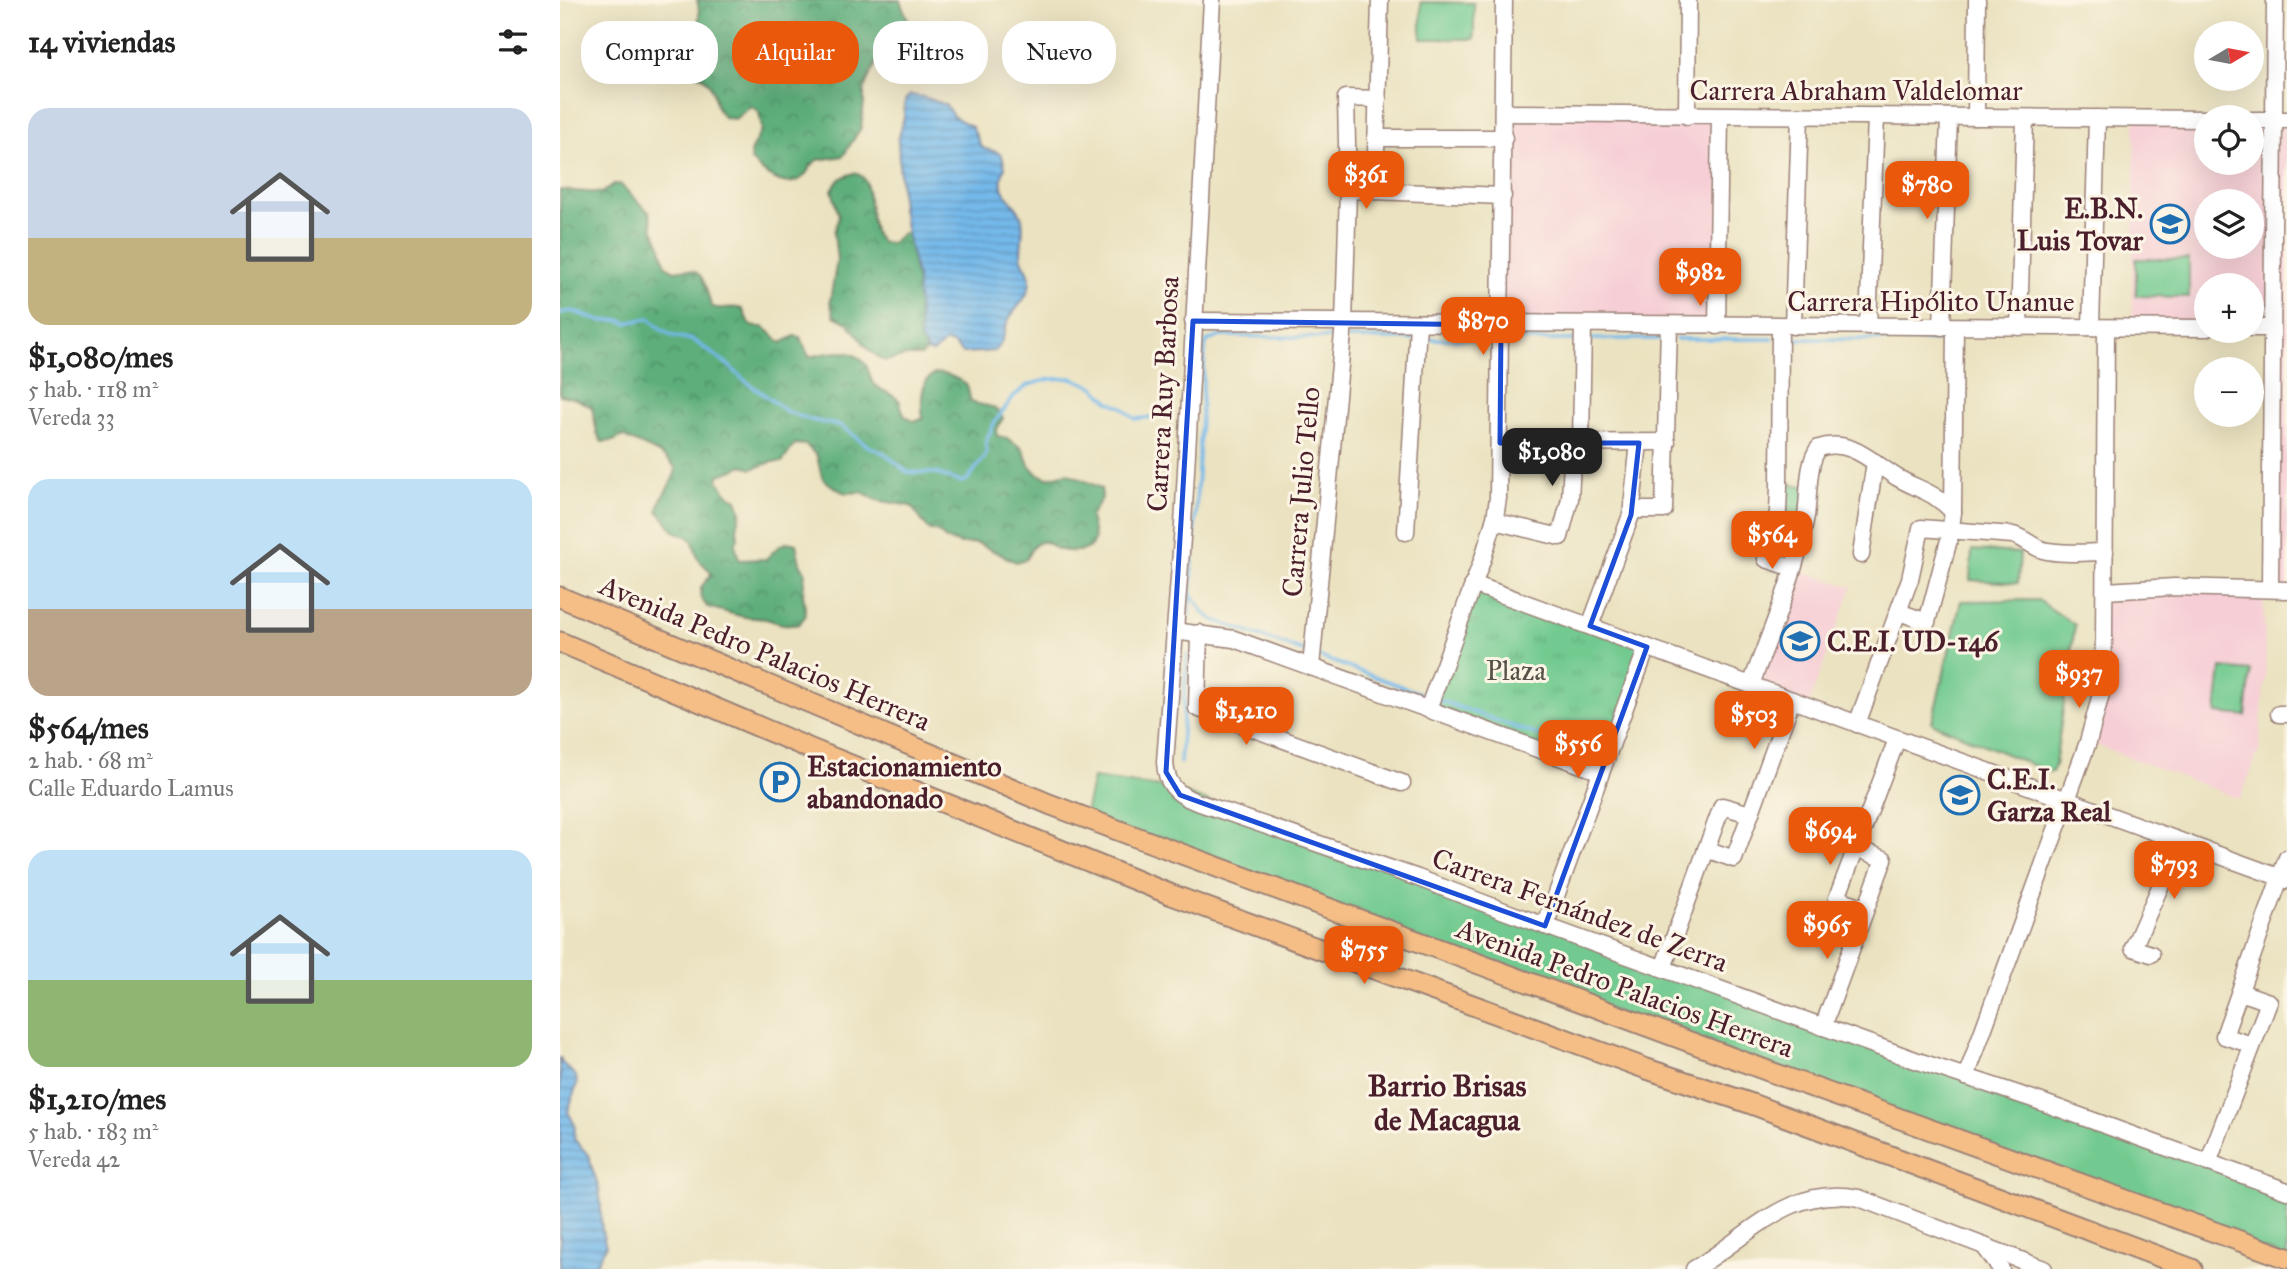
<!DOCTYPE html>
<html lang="es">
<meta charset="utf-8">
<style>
body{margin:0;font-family:"IM FELL Great Primer",serif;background:#f6f6f6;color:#222;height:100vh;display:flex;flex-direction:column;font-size:26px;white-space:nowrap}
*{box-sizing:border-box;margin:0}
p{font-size:23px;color:#767676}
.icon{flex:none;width:38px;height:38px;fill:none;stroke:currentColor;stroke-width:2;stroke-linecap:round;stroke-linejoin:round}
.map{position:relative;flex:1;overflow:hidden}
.panel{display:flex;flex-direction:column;background:#fff;width:560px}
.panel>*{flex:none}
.guide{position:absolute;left:21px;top:21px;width:665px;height:63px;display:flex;gap:14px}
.needle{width:46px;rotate:80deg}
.tools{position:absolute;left:1634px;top:21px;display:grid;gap:14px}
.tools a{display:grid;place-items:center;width:70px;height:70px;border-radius:50%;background:#fff;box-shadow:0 7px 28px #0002;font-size:35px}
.price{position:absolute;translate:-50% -60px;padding:0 16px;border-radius:14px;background:#ea580c;color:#fff;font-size:23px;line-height:46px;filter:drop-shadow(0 2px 4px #0008)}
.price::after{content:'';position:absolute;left:50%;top:42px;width:21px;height:16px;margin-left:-10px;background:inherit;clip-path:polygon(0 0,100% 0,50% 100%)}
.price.active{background:#222;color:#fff}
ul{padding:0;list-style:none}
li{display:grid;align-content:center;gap:14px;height:371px;padding:0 28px}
li span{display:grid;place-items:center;height:217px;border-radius:21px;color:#555}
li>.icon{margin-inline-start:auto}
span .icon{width:126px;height:126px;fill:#fffc;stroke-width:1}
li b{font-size:30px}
h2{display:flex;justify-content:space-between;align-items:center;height:84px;padding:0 28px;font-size:30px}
.tag{padding:0 24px;border-radius:28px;background:#fff;box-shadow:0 7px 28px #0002;font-size:24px;line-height:63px}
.tag.active{background:#ea580c;color:#fff}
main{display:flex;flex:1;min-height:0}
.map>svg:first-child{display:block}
.built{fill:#f6cfd6;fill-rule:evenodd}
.grass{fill:#72ca90;stroke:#5e745e;stroke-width:2}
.forest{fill:url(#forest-crowns);stroke:#546652;stroke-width:2}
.park{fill:url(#park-tufts);stroke:#5e745e;stroke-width:2}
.water{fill:url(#water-rules);stroke:#5f6c8a;stroke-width:2}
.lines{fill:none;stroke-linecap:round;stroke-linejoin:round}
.stream{stroke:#74b9ea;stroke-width:3.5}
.minor-casing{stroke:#9a8076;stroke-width:19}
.major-casing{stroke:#9a8076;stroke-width:23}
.minor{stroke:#fff;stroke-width:16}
.major{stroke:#f5be86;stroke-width:19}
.marked{fill:none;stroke:#1d4ed8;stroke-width:5;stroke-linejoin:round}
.labels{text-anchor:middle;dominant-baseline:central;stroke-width:6;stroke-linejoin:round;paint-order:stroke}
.street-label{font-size:28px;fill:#4a1f2b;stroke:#fcf5e5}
.poi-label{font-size:28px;font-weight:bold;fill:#4a1f2b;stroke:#fcf5e5;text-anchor:start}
.park-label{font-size:28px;fill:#565249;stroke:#fcf5e5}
.neighbourhood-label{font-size:30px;font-weight:bold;fill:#4a1f2b;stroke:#fcf5e5}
</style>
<main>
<section class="panel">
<h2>14 viviendas<svg class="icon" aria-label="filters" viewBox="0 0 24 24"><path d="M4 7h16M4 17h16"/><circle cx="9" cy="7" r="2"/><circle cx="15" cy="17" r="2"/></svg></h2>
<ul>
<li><span style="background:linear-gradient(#c9d6e8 60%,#c2b280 0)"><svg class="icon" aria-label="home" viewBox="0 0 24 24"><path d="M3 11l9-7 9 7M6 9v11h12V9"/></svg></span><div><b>$1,080/mes</b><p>5 hab. · 118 m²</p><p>Vereda 33</p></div></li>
<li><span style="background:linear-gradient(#bfe0f5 60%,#b9a48a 0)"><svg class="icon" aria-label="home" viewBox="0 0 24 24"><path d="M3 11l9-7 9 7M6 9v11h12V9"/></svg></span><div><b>$564/mes</b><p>2 hab. · 68 m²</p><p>Calle Eduardo Lamus</p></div></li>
<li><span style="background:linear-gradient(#bfe0f5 60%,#8fb573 0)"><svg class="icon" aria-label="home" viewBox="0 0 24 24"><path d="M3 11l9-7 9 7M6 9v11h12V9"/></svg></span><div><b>$1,210/mes</b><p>5 hab. · 183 m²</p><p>Vereda 42</p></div></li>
</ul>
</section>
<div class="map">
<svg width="1727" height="1269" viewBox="0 0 1727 1269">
<defs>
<pattern id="forest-crowns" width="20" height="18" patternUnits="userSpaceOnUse" patternTransform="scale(1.75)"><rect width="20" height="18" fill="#5dae7a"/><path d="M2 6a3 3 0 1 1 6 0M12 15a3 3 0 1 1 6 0" fill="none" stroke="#4f8d64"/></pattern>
<pattern id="park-tufts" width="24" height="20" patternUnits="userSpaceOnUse" patternTransform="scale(1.75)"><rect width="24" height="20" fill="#72ca90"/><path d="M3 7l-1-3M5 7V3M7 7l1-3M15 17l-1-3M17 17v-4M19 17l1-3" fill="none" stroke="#64ad7c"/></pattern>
<pattern id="water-rules" width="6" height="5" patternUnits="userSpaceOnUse" patternTransform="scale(1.75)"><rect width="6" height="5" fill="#74b9ea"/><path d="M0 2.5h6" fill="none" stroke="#6196be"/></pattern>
</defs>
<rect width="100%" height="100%" fill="#fcf5e5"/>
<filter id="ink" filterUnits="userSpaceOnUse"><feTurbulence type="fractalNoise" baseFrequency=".0143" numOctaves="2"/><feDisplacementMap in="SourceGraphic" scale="14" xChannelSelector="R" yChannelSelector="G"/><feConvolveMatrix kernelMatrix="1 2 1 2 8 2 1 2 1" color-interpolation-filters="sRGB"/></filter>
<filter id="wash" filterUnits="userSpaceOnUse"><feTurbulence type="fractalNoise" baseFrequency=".00686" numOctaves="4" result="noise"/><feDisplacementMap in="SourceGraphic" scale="28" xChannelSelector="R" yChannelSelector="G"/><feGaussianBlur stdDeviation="1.57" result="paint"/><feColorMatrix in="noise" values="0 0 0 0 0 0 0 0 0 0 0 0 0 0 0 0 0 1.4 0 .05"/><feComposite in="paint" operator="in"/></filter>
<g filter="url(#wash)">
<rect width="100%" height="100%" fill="#eae2c0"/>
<g class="built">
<path d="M944,113L1160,116L1157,326L941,325Z"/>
<path d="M1575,119H1647V163H1692V120H1727V590L1710,589L1712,329L1692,328V285H1647V328H1572ZM1647,201H1692V247H1647Z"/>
<path d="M1233,568L1292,587L1248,706L1191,685Z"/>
<path d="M1703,589L1706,666L1699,750L1680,799L1528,742L1545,591Z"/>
</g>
<g class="grass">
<path d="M861,2L914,3V39H861Z"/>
<path d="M1576,259H1629V297L1576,296Z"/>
<path d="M1223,483L1246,486L1239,534L1217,531Z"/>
<path d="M1412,550L1460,553L1458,583L1410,580Z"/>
<path d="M1478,600L1515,625L1495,765L1492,772H1489L1374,724L1372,722L1401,601Z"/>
<path d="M1661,668L1691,671L1686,716L1656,713Z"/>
<path d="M533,778L614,789L1727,1191V1258L524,817Z"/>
</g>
<g class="forest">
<path d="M137,0H340C344,13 352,24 353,38C342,58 330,34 317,48L318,60L307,81L304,91V102L301,128L283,156L257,160C250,165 248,173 242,178C225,191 202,173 191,160V150L202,129L199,112L191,106L175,119L165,118C152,108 157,91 147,81C138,70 127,76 118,63C119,37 147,36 137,0Z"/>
<path d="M295,173L303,177L306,182L314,232L321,242L331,243L343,233L348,234L357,279L364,346L367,351L361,356H347L326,361L321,359L309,350L288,323L274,316L270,301L277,260L274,233L279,216L272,190C278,179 283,176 295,173Z"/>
<path d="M54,184H60L90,213L93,230L100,244L106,266L115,271C144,264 145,284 151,306C161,312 171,304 182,309C190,322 185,328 204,327L221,343L235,336L240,337L249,357C268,353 292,345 306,365C310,372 309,379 315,385C322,391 332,394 339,400L344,415L353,421L363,419C358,383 368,358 407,385L411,402C427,408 433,402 443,418L436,431L437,436L447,438L463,449L469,465L476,473L487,478L507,473L541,488L542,498L530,517C531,523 534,532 534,539C531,555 505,552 495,548C490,545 486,540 480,542C473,544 469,553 466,559L456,562L417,543L401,544L386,539L378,532L368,529L351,506L316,500L302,492L286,493L281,491L265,481L262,477L257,456L246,445L235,444L222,462H212L192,469L182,465L174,470L159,475L158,481L168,494L177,500L181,511L177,528L178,539L175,544L179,560L206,559C215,550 223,538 236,544L240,563L245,572L243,594L246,615L239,624L234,625L222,624L206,619L184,617L147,607L141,598V587L151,575L149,570L138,559L133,542L129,537L114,531L98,511C99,495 113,486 116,469C104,450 80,447 63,436L53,441L42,442L37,433L32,407L16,399L0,395V190L42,193Z"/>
</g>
<path class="park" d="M913,584L1087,647L1041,772L868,709Z"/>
<g class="water">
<path d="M350,95L364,97L386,105L393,116L412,127L421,146L425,149L437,152L442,156L445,167C434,195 452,196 461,215C465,225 461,243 461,254C461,264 470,269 470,279C470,296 459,304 450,317C442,330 448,336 435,351L403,353L393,344L386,342L373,353L367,351L360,339L357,279L342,209L338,141L344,117L345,100Z"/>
<path d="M0,1057L2,1063L16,1076L17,1083L8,1112L15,1125L14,1139L30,1157C30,1169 37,1178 39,1189C43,1210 38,1224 46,1246L35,1266L36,1269H0Z"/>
</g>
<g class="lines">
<g class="stream">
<path d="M0,313L12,311L41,321L59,320L67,323L89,318L101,329L113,336L133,340L167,364L184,380L228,412L251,420L281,426L308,446L324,453L347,472L375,473L401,482L407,480L426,455V441L434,423L454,396L468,385L490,379L512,378L534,387L550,402L562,407L575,419L593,417"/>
<path d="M788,338L853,339"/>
<path d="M861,339L929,340"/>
<path d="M1029,339H1100"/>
<path d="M1116,339H1212"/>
<path d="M1231,339L1388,340"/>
<path d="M956,340H1017"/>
<path d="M631,593L644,613L654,620L743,651"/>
<path d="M630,614L645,347L647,341L661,336L773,338"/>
<path d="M760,657L860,693"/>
<path d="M879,700L1031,754"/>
<path d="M620,763L627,654"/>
</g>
</g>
</g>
<g filter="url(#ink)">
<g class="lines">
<defs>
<g id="minor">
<path d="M652,0L623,525L605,762C606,783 615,793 634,801L858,878L947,912L1355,1060L1473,1099L1727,1191"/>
<path d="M944,113L1647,119"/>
<path d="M1127,116L1128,0"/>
<path d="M1416,117L1417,0"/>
<path d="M1692,120H1727"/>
<path d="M816,138H944"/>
<path d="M788,190L943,196"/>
<path d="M815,191L820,0"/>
<path d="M633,321L1647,328"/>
<path d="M1157,326L1160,116"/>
<path d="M1220,326L1219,487L1218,512L1206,559L1233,568"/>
<path d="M1233,326L1240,116"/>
<path d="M1308,326L1316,116"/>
<path d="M1382,327L1389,117"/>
<path d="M1459,327L1465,118"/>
<path d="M1531,327L1537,118"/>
<path d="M1692,328H1712"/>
<path d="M940,443L1107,442"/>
<path d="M1021,443L1023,325"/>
<path d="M1072,510H1104L1109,326"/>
<path d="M934,521L1000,537L1010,499L1013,443"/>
<path d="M846,532L858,324"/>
<path d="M1301,555L1315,462"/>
<path d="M913,584L1727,880"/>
<path d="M1710,589L1715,0"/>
<path d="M1545,591L1614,587L1727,590"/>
<path d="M1339,612L1367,622L1390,536L1393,512L1395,327"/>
<path d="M1030,626L1071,515L1079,443"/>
<path d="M614,631L674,639L1041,772"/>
<path d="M639,633L637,708L842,783"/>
<path d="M751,667L784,323L788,190L786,98L818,99"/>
<path d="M1191,685C1211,630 1236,574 1246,516C1249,497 1247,461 1259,448C1290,437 1313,463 1338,478C1359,490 1375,492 1393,512"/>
<path d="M868,709L923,558L935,518L938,498L944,0"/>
<path d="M1719,714H1727"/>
<path d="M1297,724L1350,579L1361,528L1453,535C1465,538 1472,547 1483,550C1502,555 1525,552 1545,552"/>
<path d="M1146,849L1174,859L1232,700"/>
<path d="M1305,908L1277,898L1337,739"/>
<path d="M985,926L1087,647"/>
<path d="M1591,954L1573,948L1603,880L1616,840"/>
<path d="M1103,968L1162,806L1190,814"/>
<path d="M1263,1027L1324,859L1296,848"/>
<path d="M1692,1045L1664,1036L1727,858"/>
<path d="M1406,1077L1528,742L1542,690L1544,639L1546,328"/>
<path d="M1648,1163L1709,1002L1680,992"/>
<path d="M1424,1246L1441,1269"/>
<path d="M1134,1269C1189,1237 1229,1184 1299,1198L1484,1269"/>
</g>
<g id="major">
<path d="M0,597L489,804L568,834L1238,1082L1727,1258"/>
<path d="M0,642L251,749L612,895L1087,1069L1189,1103L1632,1269"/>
</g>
</defs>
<use href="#minor" class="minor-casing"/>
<use href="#major" class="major-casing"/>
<use href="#minor" class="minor"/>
<use href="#major" class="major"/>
</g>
</g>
<path class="marked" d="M633,321L941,325L940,443H1079L1071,515L1030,626L1087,647L985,926L620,795L606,772Z"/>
<defs>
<symbol id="school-ring" viewBox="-11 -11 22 22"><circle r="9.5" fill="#fcf5e5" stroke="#1f6fb2" stroke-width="1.5"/><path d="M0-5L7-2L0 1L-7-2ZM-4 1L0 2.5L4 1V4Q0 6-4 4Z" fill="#1f6fb2"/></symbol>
<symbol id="parking-ring" viewBox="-11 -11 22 22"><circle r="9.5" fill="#fcf5e5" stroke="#1f6fb2" stroke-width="1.5"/><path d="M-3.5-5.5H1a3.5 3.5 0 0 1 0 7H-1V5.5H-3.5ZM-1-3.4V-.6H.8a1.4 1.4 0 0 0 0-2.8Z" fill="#1f6fb2"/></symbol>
</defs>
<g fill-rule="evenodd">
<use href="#school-ring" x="1588" y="202" width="44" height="44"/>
<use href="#school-ring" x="1218" y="619" width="44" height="44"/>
<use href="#parking-ring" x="198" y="760" width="44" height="44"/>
<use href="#school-ring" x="1378" y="773" width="44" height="44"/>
</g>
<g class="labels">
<g class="street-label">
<text x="1296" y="90">Carrera Abraham Valdelomar</text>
<text x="1371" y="301">Carrera Hipólito Unanue</text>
<text transform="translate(603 394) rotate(-87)">Carrera Ruy Barbosa</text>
<text transform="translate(741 492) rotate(-85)">Carrera Julio Tello</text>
<text transform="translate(205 653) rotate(23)">Avenida Pedro Palacios Herrera</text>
<text transform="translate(1020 910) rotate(20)">Carrera Fernández de Zerra</text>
<text transform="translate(1065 988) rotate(20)">Avenida Pedro Palacios Herrera</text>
</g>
<g class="poi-label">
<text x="1583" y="208" text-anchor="end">E.B.N.<tspan x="1583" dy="32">Luis Tovar</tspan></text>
<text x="1267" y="641">C.E.I. UD-146</text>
<text x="247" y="766">Estacionamiento<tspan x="247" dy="32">abandonado</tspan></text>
<text x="1427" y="779">C.E.I.<tspan x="1427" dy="32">Garza Real</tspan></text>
</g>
<g class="park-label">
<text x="956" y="670">Plaza</text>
</g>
<g class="neighbourhood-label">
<text x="887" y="1086">Barrio Brisas<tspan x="887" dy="34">de Macagua</tspan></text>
</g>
</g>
</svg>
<div class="tools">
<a><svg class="needle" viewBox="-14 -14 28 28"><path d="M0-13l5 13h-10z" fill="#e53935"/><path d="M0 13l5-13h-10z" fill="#767676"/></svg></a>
<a><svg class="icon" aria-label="locate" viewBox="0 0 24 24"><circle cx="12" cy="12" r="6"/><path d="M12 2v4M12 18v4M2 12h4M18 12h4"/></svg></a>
<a><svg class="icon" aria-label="layers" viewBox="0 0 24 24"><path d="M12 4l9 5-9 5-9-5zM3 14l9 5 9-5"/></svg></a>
<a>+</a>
<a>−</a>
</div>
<b class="price" style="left:806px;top:211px">$361</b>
<b class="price" style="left:1367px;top:221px">$780</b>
<b class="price" style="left:1140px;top:308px">$982</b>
<b class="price" style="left:923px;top:357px">$870</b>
<b class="price active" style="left:992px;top:488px">$1,080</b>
<b class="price" style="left:1212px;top:571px">$564</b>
<b class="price" style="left:1519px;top:710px">$937</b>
<b class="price" style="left:686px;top:747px">$1,210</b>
<b class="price" style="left:1194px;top:751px">$503</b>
<b class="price" style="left:1018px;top:780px">$556</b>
<b class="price" style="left:1270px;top:867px">$694</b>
<b class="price" style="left:1614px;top:901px">$793</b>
<b class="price" style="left:1267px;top:961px">$965</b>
<b class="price" style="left:804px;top:986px">$755</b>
<div class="guide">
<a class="tag">Comprar</a>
<a class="tag active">Alquilar</a>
<a class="tag">Filtros</a>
<a class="tag">Nuevo</a>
</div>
</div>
</main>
